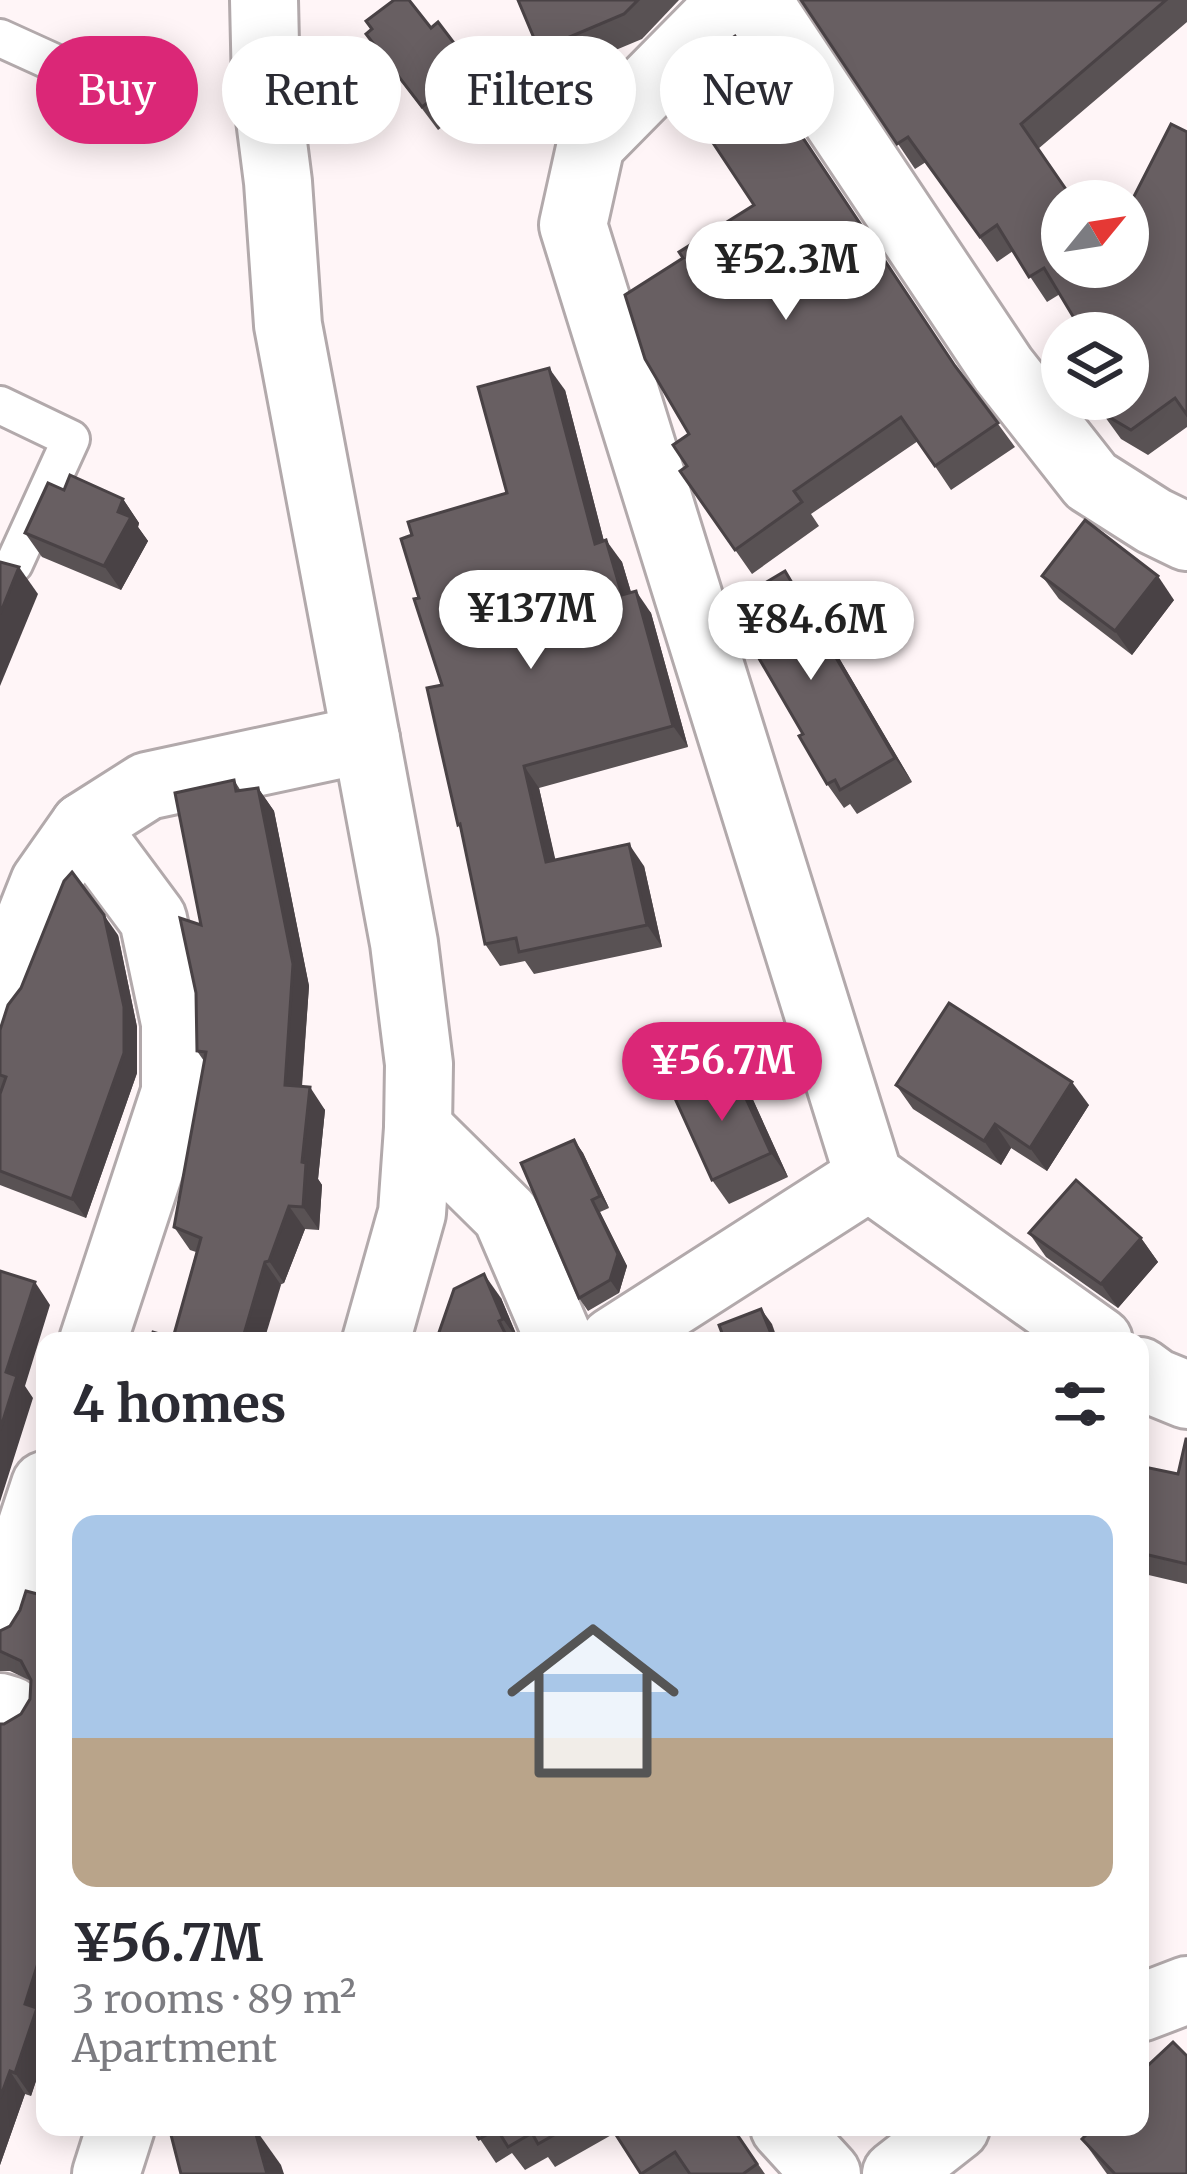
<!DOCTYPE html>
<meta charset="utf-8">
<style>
body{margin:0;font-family:Merriweather,serif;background:#f7f7f7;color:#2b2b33;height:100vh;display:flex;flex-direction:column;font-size:45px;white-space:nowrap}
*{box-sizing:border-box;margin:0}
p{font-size:39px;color:#7c7c81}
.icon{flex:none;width:66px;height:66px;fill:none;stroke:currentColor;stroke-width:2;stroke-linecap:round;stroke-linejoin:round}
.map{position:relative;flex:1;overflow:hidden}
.drawer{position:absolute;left:36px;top:1332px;width:1113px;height:804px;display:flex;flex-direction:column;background:#fff;border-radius:24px;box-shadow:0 6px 30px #0003}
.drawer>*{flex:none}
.banner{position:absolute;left:36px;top:36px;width:1116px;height:108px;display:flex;gap:24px}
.needle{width:78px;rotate:60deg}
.buttons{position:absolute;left:1041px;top:180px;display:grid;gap:24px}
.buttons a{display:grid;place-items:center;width:108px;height:108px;border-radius:50%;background:#fff;box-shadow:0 6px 30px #0003;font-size:60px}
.price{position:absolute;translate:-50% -102px;padding:0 27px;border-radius:42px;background:#fff;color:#222;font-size:39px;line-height:78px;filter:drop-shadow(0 3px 6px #0008)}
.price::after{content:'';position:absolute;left:50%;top:72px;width:36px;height:27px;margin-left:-18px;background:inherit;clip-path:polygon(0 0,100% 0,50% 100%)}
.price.current{background:#db2777;color:#fff}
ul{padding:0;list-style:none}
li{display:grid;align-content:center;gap:24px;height:636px;padding:0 36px}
li span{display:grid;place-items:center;height:372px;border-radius:24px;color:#555}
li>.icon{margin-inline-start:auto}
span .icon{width:216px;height:216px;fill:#fffc;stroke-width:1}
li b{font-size:51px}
h2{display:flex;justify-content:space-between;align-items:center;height:144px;padding:0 36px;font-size:51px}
.tag{padding:0 42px;border-radius:54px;background:#fff;box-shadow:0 6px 30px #0003;font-size:42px;line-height:108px}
.tag.current{background:#db2777;color:#fff}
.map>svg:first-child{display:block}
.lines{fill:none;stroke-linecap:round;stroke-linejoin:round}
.lane-casing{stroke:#b2a9ab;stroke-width:42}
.street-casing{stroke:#b2a9ab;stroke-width:72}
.secondary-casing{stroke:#b2a9ab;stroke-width:72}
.lane{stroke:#fff;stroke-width:36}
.street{stroke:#fff;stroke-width:66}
.secondary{stroke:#fff;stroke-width:66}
.wall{fill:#595254}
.shaded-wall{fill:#494245}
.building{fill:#685f62;stroke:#494245;stroke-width:3}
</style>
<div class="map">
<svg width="1187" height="2174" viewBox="0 0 1187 2174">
<rect width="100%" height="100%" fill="#fff5f7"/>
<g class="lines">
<defs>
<g id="lane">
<path d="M0,38L121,93"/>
<path d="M0,405L71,439L14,564"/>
</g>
<g id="street">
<path d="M733,0L591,144L573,225L869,1177L1099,1341"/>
<path d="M757,0L1003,369L1091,481L1154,521L1187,537"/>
<path d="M84,826L153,919L175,1023V1092L93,1341"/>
<path d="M0,994L44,883L84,826L147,786L366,739L288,325L278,182L266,88L264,0"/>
<path d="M418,1128L506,1215L560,1341"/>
<path d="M613,1341L869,1177"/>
<path d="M1140,1371L1155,1382L1187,1395"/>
<path d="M0,1621L45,1485"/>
<path d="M0,1707L10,1710"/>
<path d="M1140,2008L1187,1990"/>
<path d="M784,2127L827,2174"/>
<path d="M896,2174L956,2127"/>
</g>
<g id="secondary">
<path d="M366,739L404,943L419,1064L418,1128L412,1213L376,1341"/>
<path d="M106,2174L121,2127"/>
</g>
</defs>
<use href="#lane" class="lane-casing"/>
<use href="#street" class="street-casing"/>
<use href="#secondary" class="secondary-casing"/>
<use href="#lane" class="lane"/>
<use href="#street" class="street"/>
<use href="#secondary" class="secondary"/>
</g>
<g class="wall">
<path d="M518,0H679L642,39L556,75L539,50Z"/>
<path d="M801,0H1187V22L1038,149L1075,201L1128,267L1187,132V427L1148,455L1121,439L1092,399H1128L1060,294L1047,302L1013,251L997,262L926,162L915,169Z"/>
<path d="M366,21L431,28L473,68L490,92L438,130L366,34L371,30Z"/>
<path d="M962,375L1015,447L951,490L918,441L811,514L819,526L752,574L680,471L687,466Z"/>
<path d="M565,390L604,541L622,562L631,592L651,613L688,747L539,788L555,860L644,866L662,947L534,974L525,961L500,966L485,944L461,829L458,825L442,685L419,598L412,535L507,493Z"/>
<path d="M64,490L123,499L139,523L138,527L148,541L121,590L42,557L25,533Z"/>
<path d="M1042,576L1174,600L1132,655L1059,599Z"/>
<path d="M802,595L912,782L857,814L850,804L844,808L827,784L803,734Z"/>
<path d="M234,780L241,791L258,788L274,811L309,986L302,1087L325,1110L318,1179L322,1185L319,1230L305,1229L284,1283L173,1338L196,1252L190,1250L174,1227L204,1061L197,1051L201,925Z"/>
<path d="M118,935L137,1027V1073L86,1218L0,1185V1030Z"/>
<path d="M896,1085L1089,1105L1047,1171L1011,1148L1001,1165L913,1109Z"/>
<path d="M749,1091L788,1177L729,1204L712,1180Z"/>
<path d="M574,1140L583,1153L609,1208L600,1212L627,1266L619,1293L588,1311L579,1298Z"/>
<path d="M1029,1233L1141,1238L1158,1262L1118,1308L1046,1257Z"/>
<path d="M501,1298L519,1341H436Z"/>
<path d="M1187,1439V1584L1140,1573V1466L1178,1474Z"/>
<path d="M26,1591L45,1596V2054L31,2096L25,2094L0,2165V1724H4L21,1714L30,1699L31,1681L10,1671H0V1631L10,1626L20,1610Z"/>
<path d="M472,2127H732L765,2174H641L615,2133L555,2167L548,2157L525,2170L512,2153L496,2163Z"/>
<path d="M1082,2139L1187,2174H1107Z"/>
</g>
<g class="shaded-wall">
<path d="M549,368L565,390L610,565L595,544Z"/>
<path d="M123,499L139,523L138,527L148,541L121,590L104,566Z"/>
<path d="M606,540L622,562L638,616L622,595Z"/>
<path d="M19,567L38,594L0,686V614Z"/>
<path d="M785,571L802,595L912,782L895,758Z"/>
<path d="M1158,576L1174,600L1132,655L1115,631Z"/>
<path d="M636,591L651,613L688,747L673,726Z"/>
<path d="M524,766L539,788L561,884L546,862Z"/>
<path d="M258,788L274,811L309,986L300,1108L285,1085Z"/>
<path d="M629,844L644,866L662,947L647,925Z"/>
<path d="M104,915L118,935L137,1027V1073L86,1218L72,1199Z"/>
<path d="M732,1068L749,1091L788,1177L771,1153Z"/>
<path d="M1072,1082L1089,1105L1047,1171L1030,1148Z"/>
<path d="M310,1087L325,1110L318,1179L322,1185L319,1230L303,1207L302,1162Z"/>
<path d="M995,1124L1011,1148L1001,1165L984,1141Z"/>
<path d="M574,1140L583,1153L609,1208L600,1196Z"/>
<path d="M592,1200L600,1212L627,1266L619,1293L610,1280Z"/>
<path d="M289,1206L305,1229L284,1283L269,1261Z"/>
<path d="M1141,1238L1158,1262L1118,1308L1101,1284Z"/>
<path d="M265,1262L281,1285L264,1341H242Z"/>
<path d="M484,1274L501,1298L519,1341L503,1319Z"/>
<path d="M35,1282L50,1305L25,1386L33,1398L0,1502V1430L6,1372Z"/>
<path d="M761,1309L772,1324L778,1341H774Z"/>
<path d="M45,1941V2054L31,2096L15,2073L25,2004Z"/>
<path d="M10,2071L25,2094L0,2165V2098Z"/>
<path d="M254,2127L281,2165L284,2174H267Z"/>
</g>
<g class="building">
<path d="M394,0H409L431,28L438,22L473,68L422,107L366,34L372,29L366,21Z"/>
<path d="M518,0H638L624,14L539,50Z"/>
<path d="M801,0H1166L1021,124L1074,201H1062V267H1128V208L1171,124L1187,132V415L1175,398L1131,430L1104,414L1093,399H1128V333H1083L1044,268L1029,277L997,225L980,237L908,137L897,144Z"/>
<path d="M735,36L955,366L998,423L935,466L901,417L794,491L802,502L735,550L680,471L687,466L673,445L689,434L645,359L625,295L683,258L679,252L754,205L680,93L689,87L680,73Z"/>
<path d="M549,368L595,544L606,540L622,595L636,591L673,726L524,766L546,862L629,844L647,925L519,952L516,938L485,944L460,824L458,825L427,688L442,685L414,599L419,598L401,539L412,535L408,522L507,493L478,387Z"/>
<path d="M70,475L123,499L118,512L131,517L104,566L25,533L48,483L64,490Z"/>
<path d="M1085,520L1158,576L1115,631L1042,576Z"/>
<path d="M0,562L19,567L0,614Z"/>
<path d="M785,571L895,758L840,790L835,780L827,784L799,736L803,734L728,605Z"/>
<path d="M234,780L236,791L258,788L293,964L285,1085L310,1087L302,1162L306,1163L303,1207L289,1206L269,1261L265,1262L242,1341H150L153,1332L173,1338L201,1238L174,1227L206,1052L197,1051L196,993L180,918L201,925L175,793Z"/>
<path d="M72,872L104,915L124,1007V1053L72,1199L0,1171V1094L6,1077L0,1075V1030L8,1005L21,988L64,881Z"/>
<path d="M949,1003L1072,1082L1030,1148L995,1124L984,1141L896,1085Z"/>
<path d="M732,1068L771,1153L712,1180L673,1094Z"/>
<path d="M574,1140L600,1196L592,1200L618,1254L610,1280L579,1298L521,1163Z"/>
<path d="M1076,1180L1141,1238L1101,1284L1029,1233Z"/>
<path d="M0,1271L35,1282L6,1372L17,1376L0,1430Z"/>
<path d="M484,1274L503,1319L499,1321L509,1341H436L454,1289Z"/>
<path d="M761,1309L774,1341H725L719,1325Z"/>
<path d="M1186,1439H1187V1564L1140,1553V1466L1178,1474Z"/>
<path d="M26,1591L45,1596V1941L25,2004L37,2008L15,2073L10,2071L0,2098V1724H4L21,1714L30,1699L31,1680L21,1661L0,1651V1631L10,1626L20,1610Z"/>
<path d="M1173,2042L1187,2056V2174H1115L1082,2139L1094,2127H1140V2073Z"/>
<path d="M169,2127H215L213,2131L254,2127L267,2174H181Z"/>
<path d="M472,2127H568L538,2144L532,2133L508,2147L497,2129L479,2139Z"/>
<path d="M611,2127H732L757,2164L743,2174H690L675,2152L641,2174Z"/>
</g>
</svg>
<div class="buttons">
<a><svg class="needle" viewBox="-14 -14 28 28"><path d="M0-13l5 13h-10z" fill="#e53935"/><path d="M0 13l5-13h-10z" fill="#7c7c81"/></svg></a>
<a><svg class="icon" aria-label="layers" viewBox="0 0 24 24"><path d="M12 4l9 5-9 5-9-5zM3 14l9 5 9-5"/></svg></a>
</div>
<b class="price" style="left:786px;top:323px">¥52.3M</b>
<b class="price" style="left:531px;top:672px">¥137M</b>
<b class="price" style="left:811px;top:683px">¥84.6M</b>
<b class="price current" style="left:722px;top:1124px">¥56.7M</b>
<div class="banner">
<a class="tag current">Buy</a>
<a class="tag">Rent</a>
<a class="tag">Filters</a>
<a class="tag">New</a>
</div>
<section class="drawer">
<h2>4 homes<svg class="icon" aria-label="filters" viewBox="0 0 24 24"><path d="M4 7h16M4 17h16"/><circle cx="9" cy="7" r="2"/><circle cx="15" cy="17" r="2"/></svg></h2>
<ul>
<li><span style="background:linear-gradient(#a9c7e8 60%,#b9a48a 0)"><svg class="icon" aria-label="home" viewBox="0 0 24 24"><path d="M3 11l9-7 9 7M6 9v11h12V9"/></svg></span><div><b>¥56.7M</b><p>3 rooms · 89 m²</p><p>Apartment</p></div></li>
</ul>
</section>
</div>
